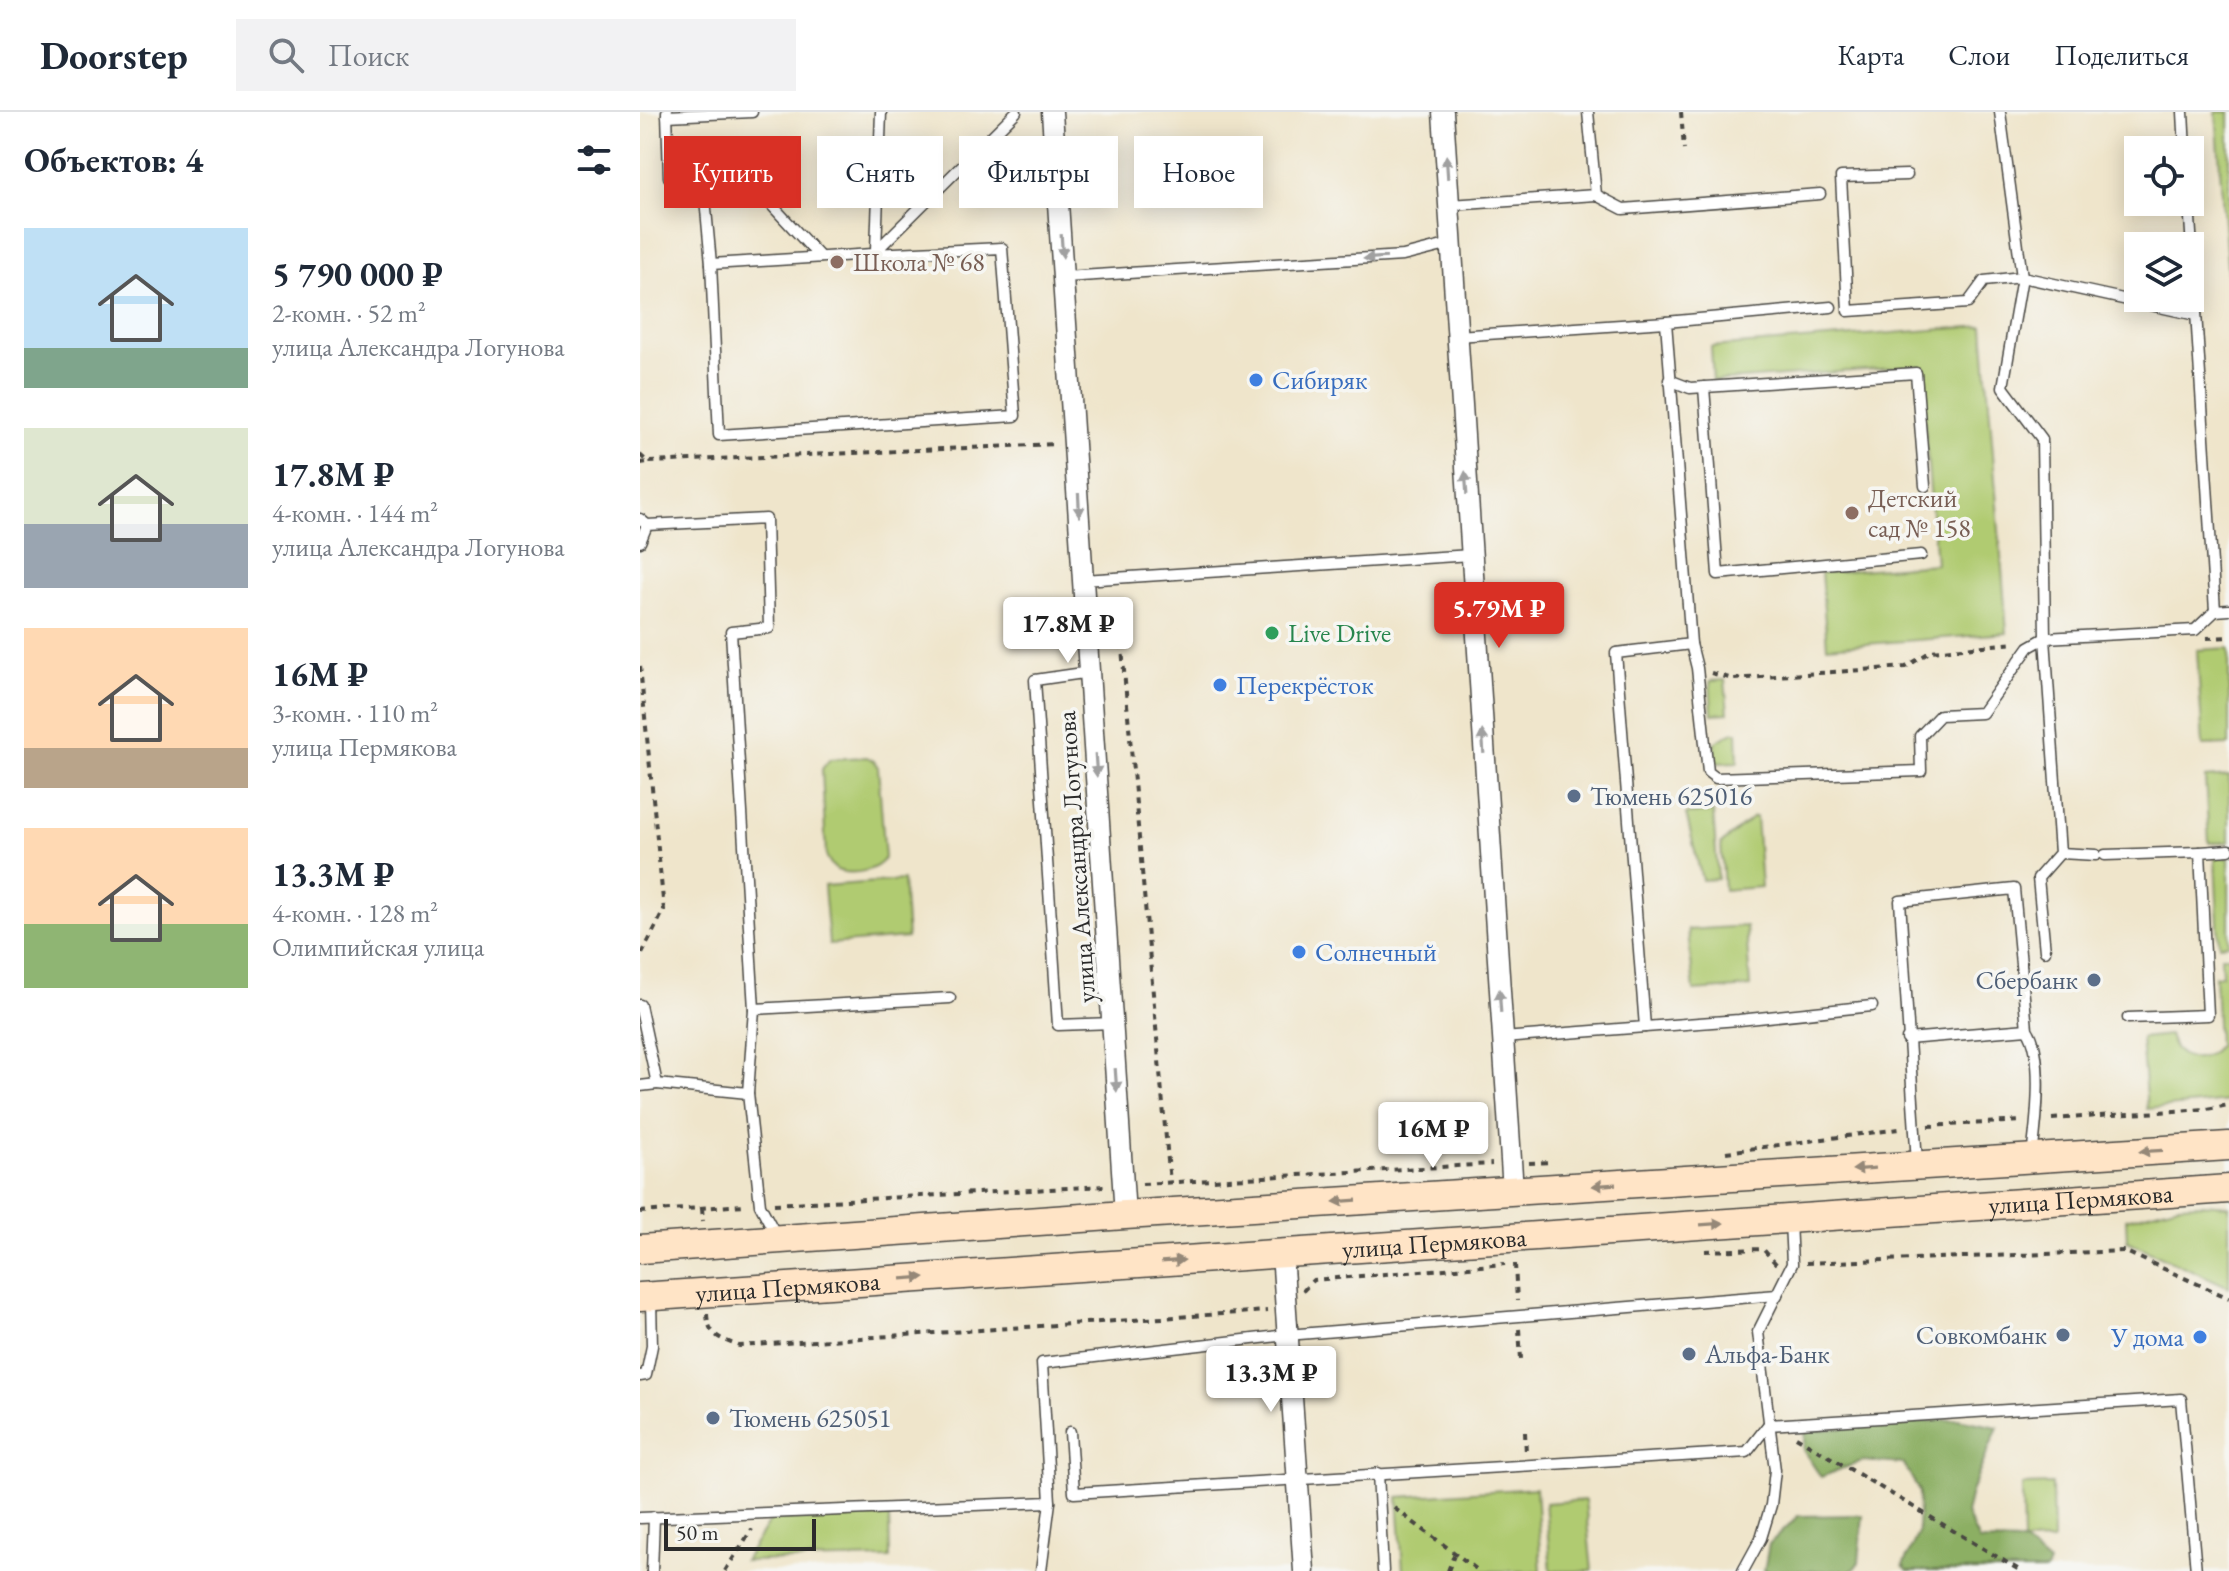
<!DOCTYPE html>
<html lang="ru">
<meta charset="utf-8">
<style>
body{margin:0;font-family:"EB Garamond",serif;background:#f2f2f3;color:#1f2937;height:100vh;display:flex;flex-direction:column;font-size:30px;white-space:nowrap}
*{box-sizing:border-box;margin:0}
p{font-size:26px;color:#747a83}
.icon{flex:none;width:44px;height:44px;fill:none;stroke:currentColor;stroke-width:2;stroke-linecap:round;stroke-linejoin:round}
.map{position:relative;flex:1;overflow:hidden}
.panel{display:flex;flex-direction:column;background:#fff;width:640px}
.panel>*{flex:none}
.banner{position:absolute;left:24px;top:24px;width:760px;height:72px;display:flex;gap:16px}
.buttons{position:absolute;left:1484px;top:24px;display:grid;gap:16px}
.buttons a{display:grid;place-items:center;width:80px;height:80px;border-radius:0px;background:#fff;box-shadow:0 4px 20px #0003;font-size:40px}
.scale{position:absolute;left:24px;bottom:20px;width:152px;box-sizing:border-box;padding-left:8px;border:4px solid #2b2b2b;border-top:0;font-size:22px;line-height:28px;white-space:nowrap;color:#2b2b2b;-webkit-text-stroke:6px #f6f6f2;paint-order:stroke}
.price{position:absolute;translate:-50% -68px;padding:0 18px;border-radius:8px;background:#fff;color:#222;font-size:26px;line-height:52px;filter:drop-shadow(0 2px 4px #0008)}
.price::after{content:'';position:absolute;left:50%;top:48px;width:24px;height:18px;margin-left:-12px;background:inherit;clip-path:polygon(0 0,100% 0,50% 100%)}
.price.active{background:#d93025;color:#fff}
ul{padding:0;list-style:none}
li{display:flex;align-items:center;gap:24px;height:200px;padding:0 24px}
li span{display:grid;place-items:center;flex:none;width:224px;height:160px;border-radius:0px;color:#555}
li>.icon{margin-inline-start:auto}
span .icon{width:96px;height:96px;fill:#fffc;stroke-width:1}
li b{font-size:34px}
h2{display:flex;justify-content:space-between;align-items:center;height:96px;padding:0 24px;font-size:34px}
.tag{padding:0 28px;border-radius:0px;background:#fff;box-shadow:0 4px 20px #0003;font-size:28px;line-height:72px}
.tag.active{background:#d93025;color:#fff}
header{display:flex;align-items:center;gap:48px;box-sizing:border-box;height:112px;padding:0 40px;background:#fff;border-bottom:2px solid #e0e1e3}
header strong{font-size:38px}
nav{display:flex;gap:44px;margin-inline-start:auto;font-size:28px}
.search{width:560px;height:72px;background:#f2f2f3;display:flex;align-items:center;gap:20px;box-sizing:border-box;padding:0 28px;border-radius:0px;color:#747a83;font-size:30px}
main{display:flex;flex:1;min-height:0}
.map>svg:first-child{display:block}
.green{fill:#b0cb71;stroke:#6e7b4e;stroke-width:2}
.forest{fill:#8caf63;stroke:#5c6d47;stroke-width:2}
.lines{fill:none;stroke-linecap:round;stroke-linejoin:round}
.service-casing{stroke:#484743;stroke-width:13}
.minor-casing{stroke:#484743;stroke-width:23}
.secondary-casing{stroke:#484743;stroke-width:31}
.path{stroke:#484743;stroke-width:4;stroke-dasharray:6 6;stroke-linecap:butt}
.service{stroke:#fff;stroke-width:10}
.minor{stroke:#fff;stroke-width:20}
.secondary{stroke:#ffe4c6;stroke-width:28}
.oneway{fill:#a0a0a0}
.oneway2{fill:#958878}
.education-dot{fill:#8d6e63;stroke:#f6f6f2;stroke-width:3}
.shop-dot{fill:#3f7fe0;stroke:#f6f6f2;stroke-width:3}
.leisure-dot{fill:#2e9e5b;stroke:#f6f6f2;stroke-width:3}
.service-dot{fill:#5c6f8a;stroke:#f6f6f2;stroke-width:3}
.labels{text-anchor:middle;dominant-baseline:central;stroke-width:7;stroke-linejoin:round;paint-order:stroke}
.education-label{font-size:26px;fill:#785e54;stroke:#f6f6f2;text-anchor:start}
.shop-label{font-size:26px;fill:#366cbe;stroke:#f6f6f2;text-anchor:start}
.leisure-label{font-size:26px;fill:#27864d;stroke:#f6f6f2;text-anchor:start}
.service-label{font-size:26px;fill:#4e5e75;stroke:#f6f6f2;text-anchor:start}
.street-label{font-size:26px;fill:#2b2b2b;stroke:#f6f6f2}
</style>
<header>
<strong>Doorstep</strong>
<div class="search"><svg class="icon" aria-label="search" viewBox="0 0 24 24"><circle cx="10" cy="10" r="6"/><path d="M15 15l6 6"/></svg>Поиск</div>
<nav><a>Карта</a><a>Слои</a><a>Поделиться</a></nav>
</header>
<main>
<section class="panel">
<h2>Объектов: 4<svg class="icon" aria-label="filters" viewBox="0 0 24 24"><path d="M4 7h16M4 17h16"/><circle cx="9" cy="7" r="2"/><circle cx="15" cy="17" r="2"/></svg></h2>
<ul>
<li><span style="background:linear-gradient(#bfe0f5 75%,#7fa58c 0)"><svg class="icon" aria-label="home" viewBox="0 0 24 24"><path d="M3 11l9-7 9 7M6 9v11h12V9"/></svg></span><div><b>5 790 000 ₽</b><p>2-комн. · 52 m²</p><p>улица Александра Логунова</p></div></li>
<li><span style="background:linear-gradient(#dfe7d0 60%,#9aa5b1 0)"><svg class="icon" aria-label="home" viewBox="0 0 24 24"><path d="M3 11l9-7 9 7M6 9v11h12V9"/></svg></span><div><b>17.8M ₽</b><p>4-комн. · 144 m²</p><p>улица Александра Логунова</p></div></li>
<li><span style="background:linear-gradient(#ffd9b3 75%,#b9a48a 0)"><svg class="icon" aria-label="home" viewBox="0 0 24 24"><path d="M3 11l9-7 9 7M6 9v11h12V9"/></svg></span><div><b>16M ₽</b><p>3-комн. · 110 m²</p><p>улица Пермякова</p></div></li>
<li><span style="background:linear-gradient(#ffd9b3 60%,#8fb573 0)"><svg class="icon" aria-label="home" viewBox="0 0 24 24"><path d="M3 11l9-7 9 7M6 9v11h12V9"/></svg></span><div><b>13.3M ₽</b><p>4-комн. · 128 m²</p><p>Олимпийская улица</p></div></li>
</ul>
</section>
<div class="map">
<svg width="1589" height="1459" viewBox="0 0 1589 1459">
<rect width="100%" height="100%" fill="#f6f6f2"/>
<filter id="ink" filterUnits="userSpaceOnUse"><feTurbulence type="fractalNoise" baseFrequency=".0125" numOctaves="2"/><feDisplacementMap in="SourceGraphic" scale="16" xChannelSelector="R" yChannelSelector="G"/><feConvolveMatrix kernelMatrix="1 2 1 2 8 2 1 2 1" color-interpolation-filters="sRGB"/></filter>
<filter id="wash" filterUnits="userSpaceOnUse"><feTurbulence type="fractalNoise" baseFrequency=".006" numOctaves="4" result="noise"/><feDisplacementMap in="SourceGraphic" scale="32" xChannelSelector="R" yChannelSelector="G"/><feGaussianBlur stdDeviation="1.8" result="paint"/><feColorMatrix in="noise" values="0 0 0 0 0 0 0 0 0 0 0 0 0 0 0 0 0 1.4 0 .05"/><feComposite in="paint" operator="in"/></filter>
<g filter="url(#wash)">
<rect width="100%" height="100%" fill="#efe5cb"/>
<g class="green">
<path d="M1576,0H1589V182Z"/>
<path d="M1343,214L1367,521L1187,535L1181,461L1296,452L1280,254L1073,269L1071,235Z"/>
<path d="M1589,536V633L1563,634L1557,538Z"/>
<path d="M1085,568L1088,601L1072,602L1070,569Z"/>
<path d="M1093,620H1097L1098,650L1077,651L1074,631Z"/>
<path d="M227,645L234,649L238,655L245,746C237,759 214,763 200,759C193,758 190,750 186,744L182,657L190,647Z"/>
<path d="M1589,664V730L1569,731L1565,666Z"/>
<path d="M1073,700L1078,767L1062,768L1046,702Z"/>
<path d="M1113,705H1116L1121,775L1084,778L1081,732Z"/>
<path d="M1575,746H1589V832L1579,833Z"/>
<path d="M263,768L267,826L189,832L184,774Z"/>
<path d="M1106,814L1110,875L1054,879L1048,818Z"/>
<path d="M1581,844H1589V989L1507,997L1501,926L1529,923C1536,949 1561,954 1578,934L1575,864L1582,863Z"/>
<path d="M1561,1092L1589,1094V1175L1487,1129L1486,1107L1538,1093Z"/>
<path d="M1412,1372L1413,1429L1383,1430L1382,1373Z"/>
<path d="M896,1376L901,1459H763L758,1385Z"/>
<path d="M945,1388L952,1459H911L905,1391Z"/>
<path d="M249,1404L250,1446L104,1449L130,1408Z"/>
</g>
<g class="forest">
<path d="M1318,1307L1358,1315L1331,1380L1326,1402L1339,1429L1383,1430L1409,1452L1406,1459H1268L1263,1454L1278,1421L1279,1379L1264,1352L1222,1349L1181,1365L1163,1338L1165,1319Z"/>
<path d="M1223,1403L1219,1450L1212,1459H1124L1129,1432L1158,1404Z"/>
</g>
</g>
<g filter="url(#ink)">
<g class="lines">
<defs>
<g id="service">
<path d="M27,0L29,65L102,61L180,145"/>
<path d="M1543,0L1545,38"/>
<path d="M27,4L112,0"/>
<path d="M1267,63L1201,65L1208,199L1328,191L1344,169L1382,165L1360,0"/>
<path d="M63,64L71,152"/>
<path d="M956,83L983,97L1180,82"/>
<path d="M1549,90L1575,499L1589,498"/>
<path d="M810,93L956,83L948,0"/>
<path d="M236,138L241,0"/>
<path d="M233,142L362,136L375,304L79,323L71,152L233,142L376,0"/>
<path d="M424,165L763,144L811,132"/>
<path d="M1556,203L1382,165L1363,275L1402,327L1405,526L1555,518L1575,499"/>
<path d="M817,224L1026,210"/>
<path d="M1029,268L1050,276L1276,261L1285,374"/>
<path d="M1064,275L1078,462L1281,443"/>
<path d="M0,407L7,413L126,407L129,516L91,520L114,897L108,981L120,1093L136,1123"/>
<path d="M0,430L7,413"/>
<path d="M443,468L831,443"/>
<path d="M1051,532L1057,556L1068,660L1076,666L1281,659L1280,624L1300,603L1342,601L1389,535L1405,526L1420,741L1398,766L1405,839"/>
<path d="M450,560L395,568L418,913L473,911"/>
<path d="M1420,741L1456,743"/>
<path d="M1465,743L1560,740"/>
<path d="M0,893L17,972L108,981"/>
<path d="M114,897L310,886"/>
<path d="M1488,906L1568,903L1560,740L1589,738"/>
<path d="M1005,915L1099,908L1232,894"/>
<path d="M863,926L1005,915L976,541L1051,532L1026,210L1191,195"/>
<path d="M1267,927L1387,917"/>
<path d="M0,974L17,972"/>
<path d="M1277,1051L1260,789L1374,777L1387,917C1405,942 1396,1014 1392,1044"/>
<path d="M0,1264L6,1263L12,1234L11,1188"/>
<path d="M430,1320L434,1381L1107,1340L1128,1313L1541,1287L1556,1459"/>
<path d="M738,1361L743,1459"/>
<path d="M0,1406L410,1390L402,1251L647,1223L1137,1183"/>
<path d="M12,1459L14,1405"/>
<path d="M401,1459L410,1390"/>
<path d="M1103,1459L1121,1426L1131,1393L1135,1358L1118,1220L1152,1152L1150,1109"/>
</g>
<g id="minor">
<path d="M412,0L485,1103"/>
<path d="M803,0L873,1079"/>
<path d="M642,1141L664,1459"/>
</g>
<g id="secondary">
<path d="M0,1137L485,1103L1589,1034"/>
<path id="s1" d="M0,1185L1589,1077"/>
</g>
</defs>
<use href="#service" class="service-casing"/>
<use href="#minor" class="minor-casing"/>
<use href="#secondary" class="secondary-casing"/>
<g class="path">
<path d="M1041,0L1044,37"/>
<path d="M0,343L8,350L417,332"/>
<path d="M0,351L8,350"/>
<path d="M465,487L480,514L530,1071"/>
<path d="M1567,526L1589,525"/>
<path d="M0,554L24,798L0,846"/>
<path d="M1071,561L1093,567L1266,555L1291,539L1375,531"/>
<path d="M1412,1007L1566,997L1589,993"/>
<path d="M1288,1014L1383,1009"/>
<path d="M1086,1040L1259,1017"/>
<path d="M889,1051L912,1050"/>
<path d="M502,1072L852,1052"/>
<path d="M134,1092L465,1074"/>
<path d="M62,1096L63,1109"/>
<path d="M0,1100L105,1093"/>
<path d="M1065,1139L1123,1137L1137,1153"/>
<path d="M1166,1151L1484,1139L1589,1186"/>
<path d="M875,1152L877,1189"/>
<path d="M663,1179L673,1168L865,1152"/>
<path d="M67,1202C68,1224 81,1227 99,1234L627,1199"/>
<path d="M879,1217L881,1247"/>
<path d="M885,1320L886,1342"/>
<path d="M1156,1325L1381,1459"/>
<path d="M754,1396L839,1459"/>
<path d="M85,1459L112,1417"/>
<path d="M808,1459L814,1443"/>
</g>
<use href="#service" class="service"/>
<use href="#minor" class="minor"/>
<use href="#secondary" class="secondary"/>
</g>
<defs><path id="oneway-solid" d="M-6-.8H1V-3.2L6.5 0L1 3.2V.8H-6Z" transform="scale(2)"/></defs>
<g class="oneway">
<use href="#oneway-solid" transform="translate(807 55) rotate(-94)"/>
<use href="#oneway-solid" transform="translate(422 134) rotate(86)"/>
<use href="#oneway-solid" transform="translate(735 146) rotate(176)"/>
<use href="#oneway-solid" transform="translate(826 371) rotate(-94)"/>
<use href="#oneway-solid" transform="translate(439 393) rotate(87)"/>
<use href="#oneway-solid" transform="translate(843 630) rotate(-94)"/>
<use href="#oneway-solid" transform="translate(456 653) rotate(86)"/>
<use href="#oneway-solid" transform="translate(860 889) rotate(-94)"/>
<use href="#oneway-solid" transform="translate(476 968) rotate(86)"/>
</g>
<g class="oneway2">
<use href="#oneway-solid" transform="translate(1511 1039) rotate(177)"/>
<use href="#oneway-solid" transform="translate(1224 1057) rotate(176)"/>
<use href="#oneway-solid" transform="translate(964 1073) rotate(176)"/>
<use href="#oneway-solid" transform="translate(705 1089) rotate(176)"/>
<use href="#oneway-solid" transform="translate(1072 1112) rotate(-4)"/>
<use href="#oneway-solid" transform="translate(533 1149) rotate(-4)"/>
<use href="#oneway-solid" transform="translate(273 1166) rotate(-4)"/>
</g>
</g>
<g class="education-dot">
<circle cx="197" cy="150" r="8"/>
<circle cx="1212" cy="401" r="8"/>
</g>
<g class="shop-dot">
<circle cx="616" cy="268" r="8"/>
<circle cx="580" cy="573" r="8"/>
<circle cx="659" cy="840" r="8"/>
<circle cx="1560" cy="1225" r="8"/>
</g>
<circle class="leisure-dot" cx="632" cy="521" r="8"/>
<g class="service-dot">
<circle cx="934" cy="684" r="8"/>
<circle cx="1454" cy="868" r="8"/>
<circle cx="1423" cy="1223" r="8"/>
<circle cx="1049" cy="1242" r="8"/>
<circle cx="73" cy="1306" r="8"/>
</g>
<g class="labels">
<g class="education-label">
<text x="213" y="150">Школа № 68</text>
<text x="1228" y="386">Детский<tspan x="1228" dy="30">сад № 158</tspan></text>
</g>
<g class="shop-label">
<text x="632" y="268">Сибиряк</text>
<text x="596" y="573">Перекрёсток</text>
<text x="675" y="840">Солнечный</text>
<text x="1544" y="1225" text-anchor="end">У дома</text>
</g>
<g class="leisure-label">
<text x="648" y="521">Live Drive</text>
</g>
<g class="service-label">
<text x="950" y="684">Тюмень 625016</text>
<text x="1438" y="868" text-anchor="end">Сбербанк</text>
<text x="1407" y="1223" text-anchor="end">Совкомбанк</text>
<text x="1065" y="1242">Альфа-Банк</text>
<text x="89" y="1306">Тюмень 625051</text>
</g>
<g class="street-label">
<text transform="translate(436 745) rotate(-94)">улица Александра Логунова</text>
<text stroke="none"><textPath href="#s1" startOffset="1444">улица Пермякова</textPath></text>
<text stroke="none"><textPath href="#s1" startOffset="796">улица Пермякова</textPath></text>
<text stroke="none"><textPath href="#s1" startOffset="148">улица Пермякова</textPath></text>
</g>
</g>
</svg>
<div class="buttons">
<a><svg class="icon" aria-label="locate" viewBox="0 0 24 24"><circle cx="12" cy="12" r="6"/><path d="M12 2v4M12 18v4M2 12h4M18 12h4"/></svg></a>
<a><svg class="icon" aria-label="layers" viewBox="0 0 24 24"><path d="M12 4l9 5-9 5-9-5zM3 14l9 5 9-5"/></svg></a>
</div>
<div class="scale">50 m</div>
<b class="price active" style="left:859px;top:538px">5.79M ₽</b>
<b class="price" style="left:428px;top:553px">17.8M ₽</b>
<b class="price" style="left:793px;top:1058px">16M ₽</b>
<b class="price" style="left:631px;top:1302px">13.3M ₽</b>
<div class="banner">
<a class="tag active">Купить</a>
<a class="tag">Снять</a>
<a class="tag">Фильтры</a>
<a class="tag">Новое</a>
</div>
</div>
</main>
